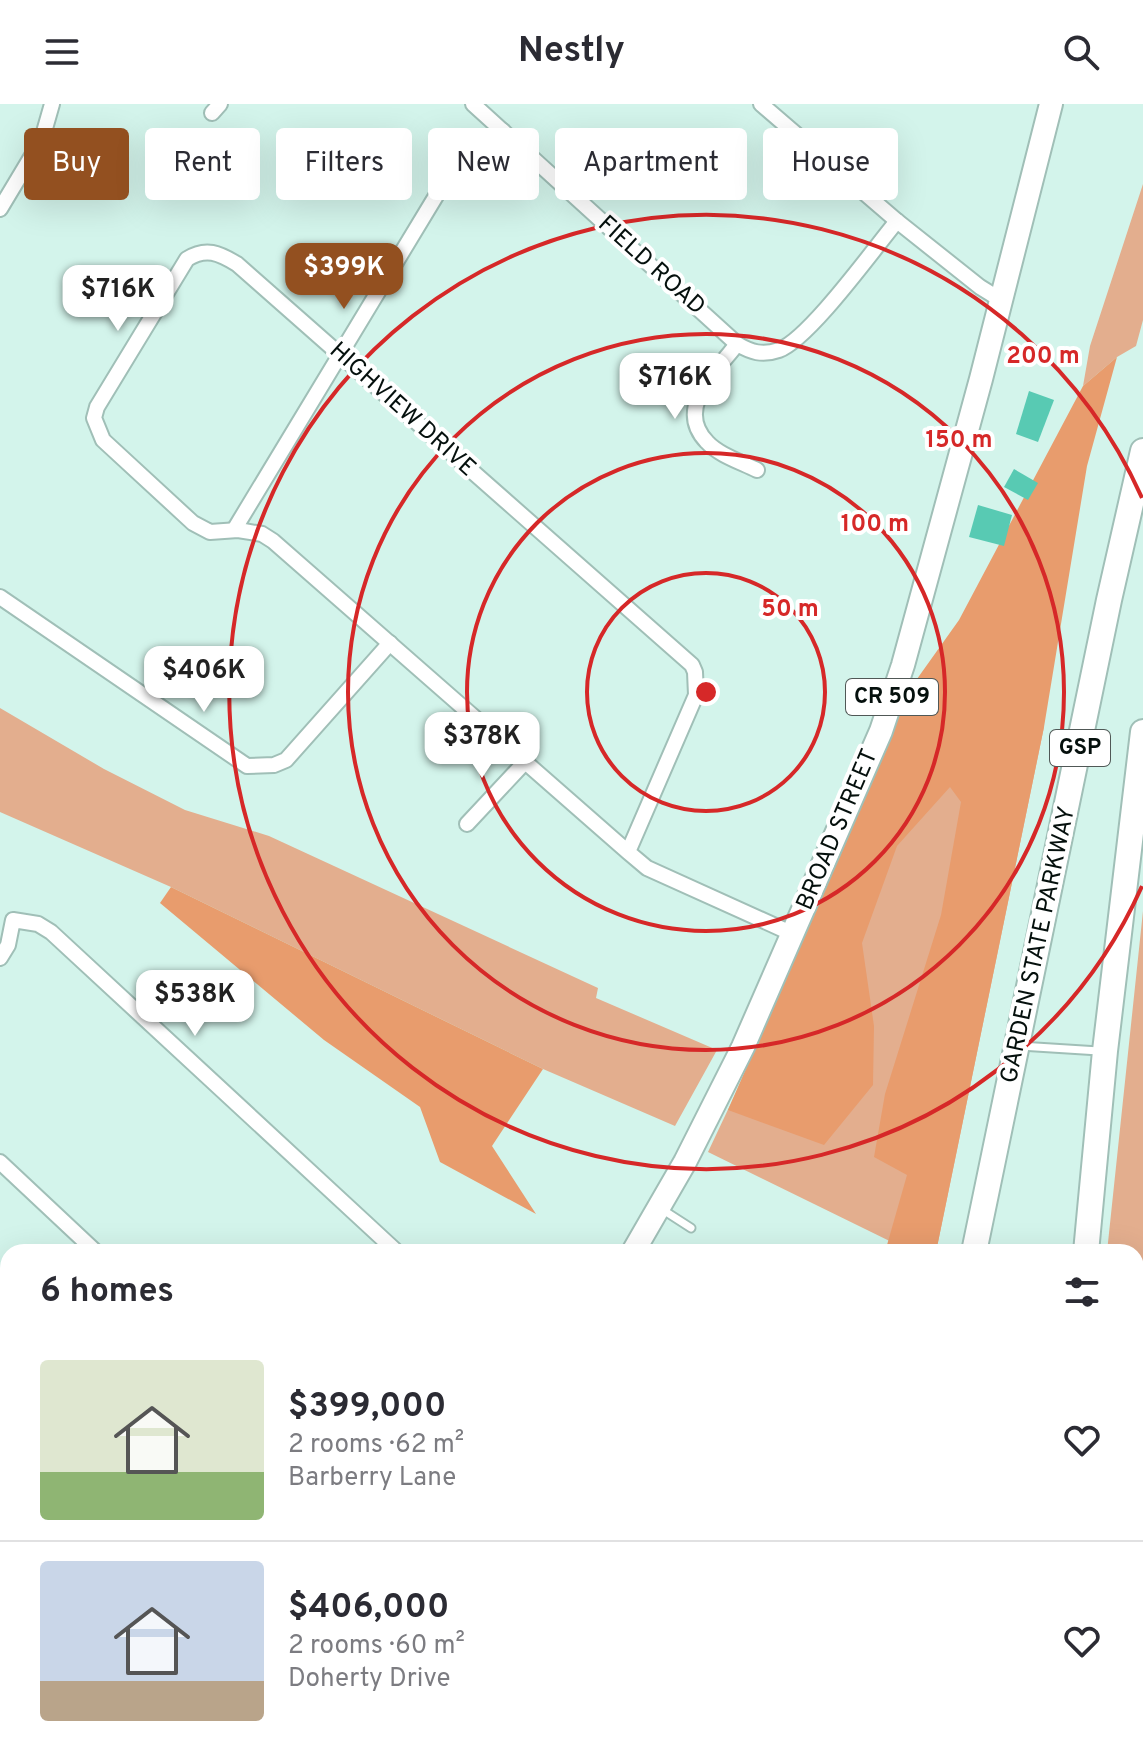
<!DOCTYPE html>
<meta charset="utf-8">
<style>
body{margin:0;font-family:Overpass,sans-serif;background:#f2f2f3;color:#2b2b33;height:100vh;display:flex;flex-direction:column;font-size:30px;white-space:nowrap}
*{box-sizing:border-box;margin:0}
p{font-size:26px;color:#7c7c81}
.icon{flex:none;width:44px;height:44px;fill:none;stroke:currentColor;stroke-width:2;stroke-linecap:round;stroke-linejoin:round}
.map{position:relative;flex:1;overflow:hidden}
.drawer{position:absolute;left:0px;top:1140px;width:1144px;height:512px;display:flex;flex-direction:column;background:#fff;border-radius:24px 24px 0 0;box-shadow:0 8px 32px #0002}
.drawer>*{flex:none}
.top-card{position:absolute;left:24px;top:24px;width:1096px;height:72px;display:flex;gap:16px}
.price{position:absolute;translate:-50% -68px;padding:0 18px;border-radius:16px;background:#fff;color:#222;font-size:26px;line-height:52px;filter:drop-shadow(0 2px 4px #0008)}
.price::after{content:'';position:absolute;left:50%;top:48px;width:24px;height:18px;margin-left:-12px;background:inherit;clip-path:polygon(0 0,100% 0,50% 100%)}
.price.current{background:#935020;color:#fff}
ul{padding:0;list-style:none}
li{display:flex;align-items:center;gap:24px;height:200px;padding:0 40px}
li+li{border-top:2px solid #e1e1e2}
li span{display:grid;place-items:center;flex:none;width:224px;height:160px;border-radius:8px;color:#555}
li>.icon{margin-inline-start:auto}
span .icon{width:96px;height:96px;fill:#fffc;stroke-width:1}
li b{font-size:34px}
h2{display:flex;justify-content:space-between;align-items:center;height:96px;padding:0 40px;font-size:34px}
.tag{padding:0 28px;border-radius:8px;background:#fff;box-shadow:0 8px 32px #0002;font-size:28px;line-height:72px}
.tag.current{background:#935020;color:#fff}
header{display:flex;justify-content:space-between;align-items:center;height:104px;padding:0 40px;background:#fff;font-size:36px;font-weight:700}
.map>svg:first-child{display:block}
.green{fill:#e3ae8e}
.forest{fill:#e89c6d}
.building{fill:#58cab3}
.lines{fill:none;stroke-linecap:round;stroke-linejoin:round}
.lane-casing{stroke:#a0bfb7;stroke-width:11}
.street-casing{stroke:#a0bfb7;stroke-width:18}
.primary-casing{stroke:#a0bfb7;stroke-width:26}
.highway-casing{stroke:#a0bfb7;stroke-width:28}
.lane{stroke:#fff;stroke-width:7}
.street{stroke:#fff;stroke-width:14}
.primary{stroke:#fff;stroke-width:22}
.highway{stroke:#fff;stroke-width:24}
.ring{fill:none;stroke:#d62828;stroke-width:4}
.labels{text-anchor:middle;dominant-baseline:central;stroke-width:8;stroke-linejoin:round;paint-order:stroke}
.shield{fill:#fff;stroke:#505856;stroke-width:2}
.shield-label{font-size:22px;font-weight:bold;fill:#05100d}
.street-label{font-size:24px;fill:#05100d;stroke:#fff}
.centre{fill:#d62828;stroke:#fff;stroke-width:4}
.ring-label{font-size:24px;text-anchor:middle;font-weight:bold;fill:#d62828;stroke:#fff;stroke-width:8;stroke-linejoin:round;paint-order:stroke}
</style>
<header><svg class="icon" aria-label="menu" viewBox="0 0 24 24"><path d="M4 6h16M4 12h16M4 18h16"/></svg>Nestly<svg class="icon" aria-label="search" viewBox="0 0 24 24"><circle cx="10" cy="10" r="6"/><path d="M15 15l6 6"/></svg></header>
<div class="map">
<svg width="1143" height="1652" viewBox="0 0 1143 1652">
<rect width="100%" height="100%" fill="#d3f4eb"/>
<g class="green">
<path d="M1143,80V216L1136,242L1117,253L1083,282L1090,242Z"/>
<path d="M912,582L1044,623L936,1148H912L708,1048L756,946Z"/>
<path d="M0,604L104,665L185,706L269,732L598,884L596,894L717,946L675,1022L543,965L171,783L0,708Z"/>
<path d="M1143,807V1307L1136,1363V1148H1107Z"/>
<path d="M0,1287L8,1294V1418L0,1402Z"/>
<path d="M896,1644H1013L1012,1652H901Z"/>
</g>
<g class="forest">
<path d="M1117,253L1087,362L1044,623L936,1148H885L907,1071L874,1053L885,990L941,811L961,698L950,683L897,742L862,839L874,922L873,981L824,1041L728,1006L912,582L959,516L1083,282Z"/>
<path d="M171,783L543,965L492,1042L536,1110L440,1058L420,1003L324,936L160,799Z"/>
<path d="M1143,1307V1652H1100L1101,1644H1136V1363Z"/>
</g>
<g class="building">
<path d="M1029,287L1054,296L1038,338L1016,330Z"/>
<path d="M1014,365L1038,379L1028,396L1004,383Z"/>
<path d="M978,401L1012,411L1004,442L969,433Z"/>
</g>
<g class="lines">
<defs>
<g id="lane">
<path d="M1020,942L1099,947"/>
<path d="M660,1104L691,1124"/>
<path d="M239,1644L248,1652"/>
<path d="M382,1652L387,1644"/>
<path d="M551,1652L558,1644"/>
</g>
<g id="street">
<path d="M473,0L737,240C751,248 762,252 779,246C809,235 873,146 897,117"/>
<path d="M761,0L897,117L980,183L1001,196"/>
<path d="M212,9L220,0"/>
<path d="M0,105L42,35L52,0"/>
<path d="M737,240C716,268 674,304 707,338C719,351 741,358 757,366"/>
<path d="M234,426L439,87L503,27"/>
<path d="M0,493L247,662L274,661L286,656L390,539"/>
<path d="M467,720L525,658"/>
<path d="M628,748L696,591L695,568L692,561L237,160C219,149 206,143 187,155L97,303L94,314L103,336L193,419L210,428L238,426L262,430L273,437L628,748L647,764L793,830"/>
<path d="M0,854L8,841L13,816L38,820L51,828L397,1148"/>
<path d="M0,1058L96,1148"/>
</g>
<g id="primary">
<path d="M633,1148L685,1058L743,943L881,627L903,561L981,275L1051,0"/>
<path d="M309,1652L315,1644"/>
<path d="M335,1652L339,1644"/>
</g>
<g id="highway">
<path d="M974,1148L1109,496L1143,347"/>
<path d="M1086,1148L1105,947L1143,628"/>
<path d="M0,1278L8,1284"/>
<path d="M0,1458L8,1474"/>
<path d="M0,1556L8,1571"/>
<path d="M0,1617L8,1626"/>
<path d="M22,1644L29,1652"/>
<path d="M50,1644L55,1652"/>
<path d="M103,1644L108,1652"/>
<path d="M704,1644L707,1652"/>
<path d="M880,1644L884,1652"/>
<path d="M828,1652L831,1644"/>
<path d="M1041,1652V1644"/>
</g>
</defs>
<use href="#lane" class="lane-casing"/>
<use href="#street" class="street-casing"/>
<use href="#primary" class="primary-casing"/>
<use href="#highway" class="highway-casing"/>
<use href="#lane" class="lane"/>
<use href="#street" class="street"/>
<use href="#primary" class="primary"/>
<use href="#highway" class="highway"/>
</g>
<g class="ring">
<circle cx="706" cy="588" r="119"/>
<circle cx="706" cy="588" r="239"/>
<circle cx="706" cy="588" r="358"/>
<path d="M1142 782A477 477 0 1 1 1142 394"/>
</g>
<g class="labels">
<g class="shield">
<rect x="846" y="575" width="92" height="36" rx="6"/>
<rect x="1050" y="626" width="60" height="36" rx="6"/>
</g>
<g class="shield-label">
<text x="892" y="593">CR 509</text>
<text x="1080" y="644">GSP</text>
</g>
<g class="street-label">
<text transform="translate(651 162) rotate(42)">FIELD ROAD</text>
<text transform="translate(402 306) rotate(42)">HIGHVIEW DRIVE</text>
<text transform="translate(838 726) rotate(-67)">BROAD STREET</text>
<text transform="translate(1039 841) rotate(-78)">GARDEN STATE PARKWAY</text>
</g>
</g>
<circle cx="706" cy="588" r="12" class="centre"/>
<g class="ring-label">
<text x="1043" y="259">200 m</text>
<text x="959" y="343">150 m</text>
<text x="875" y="427">100 m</text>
<text x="790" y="512">50 m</text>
</g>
</svg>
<b class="price current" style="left:344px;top:207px">$399K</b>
<b class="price" style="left:118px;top:229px">$716K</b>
<b class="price" style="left:675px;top:317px">$716K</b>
<b class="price" style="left:204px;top:610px">$406K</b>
<b class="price" style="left:482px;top:676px">$378K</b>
<b class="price" style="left:195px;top:934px">$538K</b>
<div class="top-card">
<a class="tag current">Buy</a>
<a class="tag">Rent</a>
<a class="tag">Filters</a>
<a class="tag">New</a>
<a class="tag">Apartment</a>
<a class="tag">House</a>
</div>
<section class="drawer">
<h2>6 homes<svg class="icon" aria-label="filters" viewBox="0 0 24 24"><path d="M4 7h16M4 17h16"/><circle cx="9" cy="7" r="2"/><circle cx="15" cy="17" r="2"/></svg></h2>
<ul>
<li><span style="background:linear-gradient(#dfe7d0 70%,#8fb573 0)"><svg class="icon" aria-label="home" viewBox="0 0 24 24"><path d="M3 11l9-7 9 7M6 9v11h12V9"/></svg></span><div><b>$399,000</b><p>2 rooms · 62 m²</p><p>Barberry Lane</p></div><svg class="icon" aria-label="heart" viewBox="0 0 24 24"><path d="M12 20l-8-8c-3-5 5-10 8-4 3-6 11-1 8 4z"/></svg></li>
<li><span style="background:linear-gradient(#c9d6e8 75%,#b9a48a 0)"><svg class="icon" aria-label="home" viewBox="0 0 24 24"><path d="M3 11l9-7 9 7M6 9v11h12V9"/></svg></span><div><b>$406,000</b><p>2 rooms · 60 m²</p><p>Doherty Drive</p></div><svg class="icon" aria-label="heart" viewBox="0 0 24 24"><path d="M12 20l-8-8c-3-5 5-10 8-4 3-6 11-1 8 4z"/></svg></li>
</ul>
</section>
</div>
